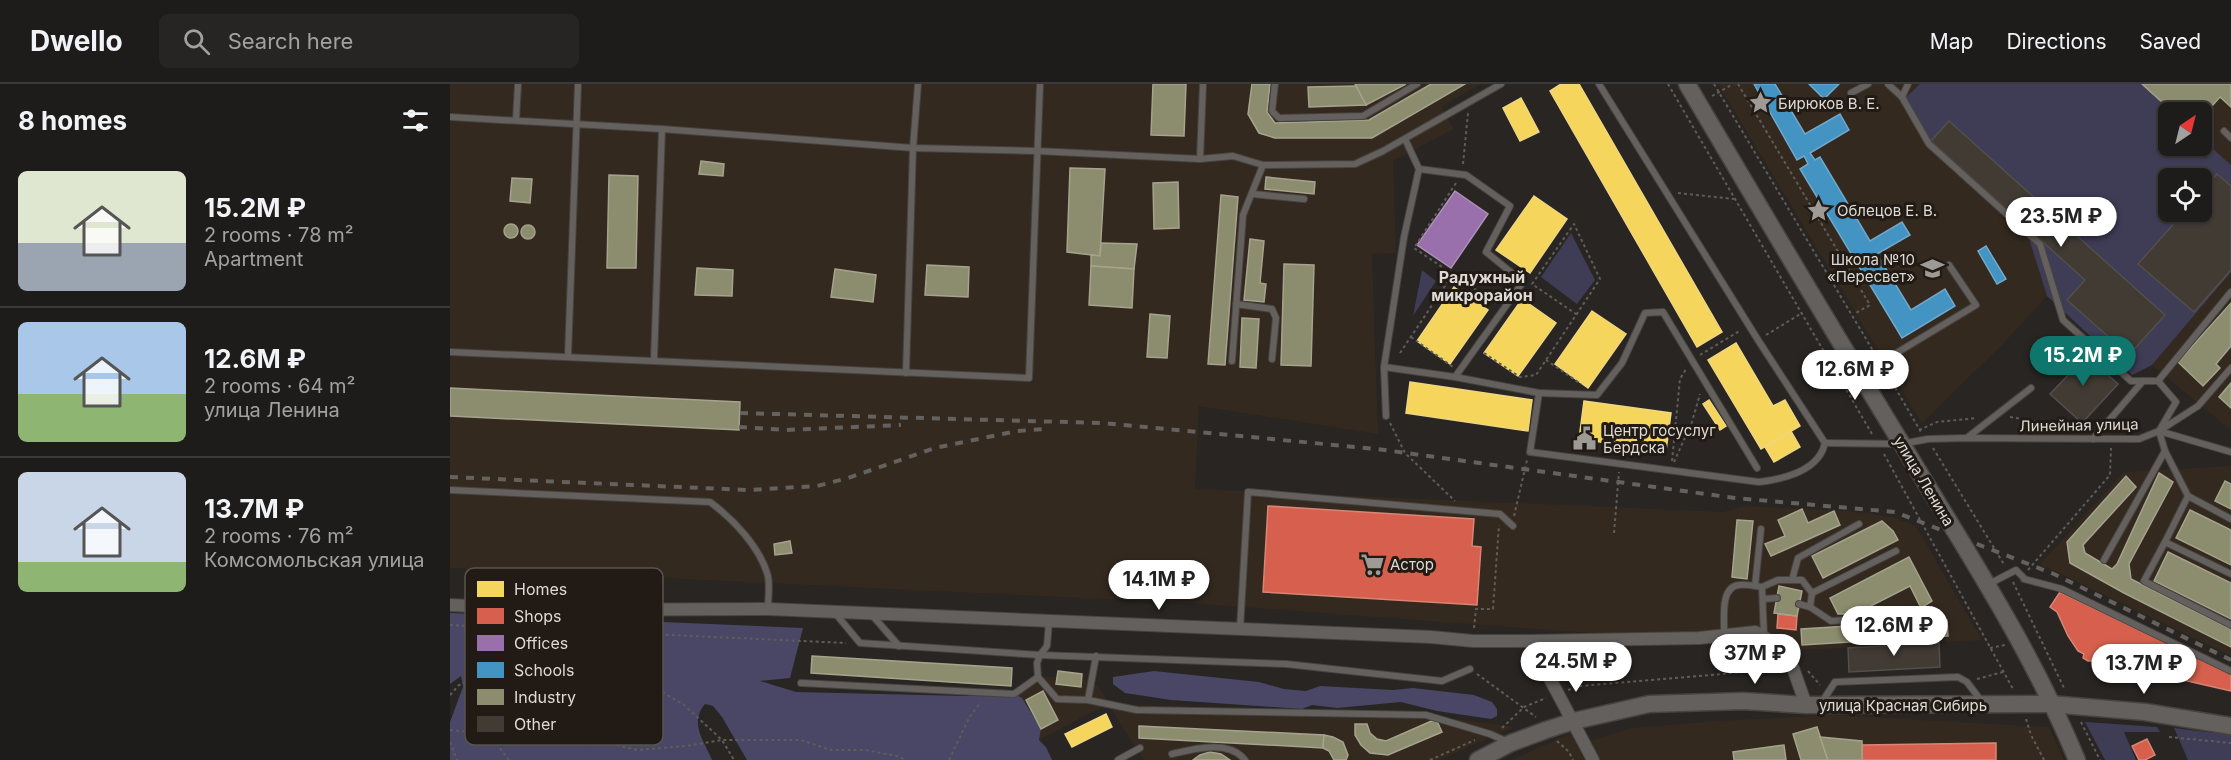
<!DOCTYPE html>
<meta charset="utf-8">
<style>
body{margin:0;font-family:Inter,sans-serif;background:#262523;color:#f1f3f6;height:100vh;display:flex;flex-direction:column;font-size:22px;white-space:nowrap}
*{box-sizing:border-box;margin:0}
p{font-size:20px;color:#a1a1a2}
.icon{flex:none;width:33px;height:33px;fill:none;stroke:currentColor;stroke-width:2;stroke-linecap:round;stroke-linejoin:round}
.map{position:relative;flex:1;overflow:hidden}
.side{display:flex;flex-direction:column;background:#1e1c1a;width:450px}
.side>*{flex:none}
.needle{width:39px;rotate:35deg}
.buttons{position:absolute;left:1708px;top:18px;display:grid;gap:12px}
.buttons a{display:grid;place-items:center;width:54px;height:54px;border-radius:9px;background:#1e1c1a;box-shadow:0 2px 4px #0004,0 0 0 2px #3c3a39;font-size:30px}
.price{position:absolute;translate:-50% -51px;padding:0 14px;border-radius:21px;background:#fff;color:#222;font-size:20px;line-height:39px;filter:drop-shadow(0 2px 3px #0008)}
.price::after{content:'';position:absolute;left:50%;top:36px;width:18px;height:14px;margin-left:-9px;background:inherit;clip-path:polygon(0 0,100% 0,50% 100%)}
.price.selected{background:#0f766e;color:#fff}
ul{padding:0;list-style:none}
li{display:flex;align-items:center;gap:18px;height:150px;padding:0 18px}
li+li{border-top:2px solid #3c3a39}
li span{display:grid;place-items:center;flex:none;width:168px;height:120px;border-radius:9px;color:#555}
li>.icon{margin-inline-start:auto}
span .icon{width:72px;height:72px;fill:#fffc;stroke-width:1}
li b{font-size:26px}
h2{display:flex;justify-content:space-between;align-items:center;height:72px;padding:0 18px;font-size:26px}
header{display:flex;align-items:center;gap:36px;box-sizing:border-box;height:84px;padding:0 30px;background:#1e1c1a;border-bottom:2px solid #3c3a39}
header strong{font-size:28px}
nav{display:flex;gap:33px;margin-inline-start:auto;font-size:21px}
.search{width:420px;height:54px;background:#262523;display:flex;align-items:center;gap:15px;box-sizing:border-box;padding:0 21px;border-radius:9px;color:#a1a1a2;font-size:22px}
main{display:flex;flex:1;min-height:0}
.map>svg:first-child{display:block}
.built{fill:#33291f}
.green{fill:#3f3c56;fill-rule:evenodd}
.forest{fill:#4a4665;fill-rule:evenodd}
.homes{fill:#f6d55c;stroke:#efd681;stroke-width:1.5}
.shops{fill:#d6604d;stroke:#d88576;stroke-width:1.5}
.offices{fill:#9970ab;stroke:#ae90b8;stroke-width:1.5}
.schools{fill:#4393c3;stroke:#72a8c9;stroke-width:1.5}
.industry{fill:#8c8c6e;stroke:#a5a38d;stroke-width:1.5}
.building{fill:#413b34;stroke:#524f4c;stroke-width:1.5}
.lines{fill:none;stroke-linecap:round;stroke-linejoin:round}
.lane-casing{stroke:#464340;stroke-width:8}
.street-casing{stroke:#464340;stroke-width:14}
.secondary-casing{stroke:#464340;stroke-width:19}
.path{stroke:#5f5d5b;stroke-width:2;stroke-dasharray:3 3;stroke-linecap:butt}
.lane{stroke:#64605e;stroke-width:6}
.street{stroke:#64605e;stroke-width:12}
.secondary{stroke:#64605e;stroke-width:16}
.rail{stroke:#64615f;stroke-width:4;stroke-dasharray:8 8;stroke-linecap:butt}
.labels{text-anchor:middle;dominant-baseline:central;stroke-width:6;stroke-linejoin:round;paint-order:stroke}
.poi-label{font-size:15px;fill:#dedad6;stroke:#221b15;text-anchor:start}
.street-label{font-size:15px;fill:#dedad6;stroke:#221b15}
.neighbourhood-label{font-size:16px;font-weight:bold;fill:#dedad6;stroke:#221b15}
.key{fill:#221b15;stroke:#5a544f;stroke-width:1.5}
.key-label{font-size:16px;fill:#dedad6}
</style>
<header>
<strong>Dwello</strong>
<div class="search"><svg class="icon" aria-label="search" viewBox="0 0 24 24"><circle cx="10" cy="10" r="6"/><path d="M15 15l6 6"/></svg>Search here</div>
<nav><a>Map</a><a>Directions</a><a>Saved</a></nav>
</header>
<main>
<section class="side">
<h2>8 homes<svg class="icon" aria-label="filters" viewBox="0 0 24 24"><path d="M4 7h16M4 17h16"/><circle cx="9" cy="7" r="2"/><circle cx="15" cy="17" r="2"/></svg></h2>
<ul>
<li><span style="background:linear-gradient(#dfe7d0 60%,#9aa5b1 0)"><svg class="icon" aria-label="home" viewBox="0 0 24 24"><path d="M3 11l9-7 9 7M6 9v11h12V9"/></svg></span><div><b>15.2M ₽</b><p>2 rooms · 78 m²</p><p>Apartment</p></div></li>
<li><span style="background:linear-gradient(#a9c7e8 60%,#8fb573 0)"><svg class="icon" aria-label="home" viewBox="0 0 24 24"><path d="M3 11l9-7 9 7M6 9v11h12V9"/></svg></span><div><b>12.6M ₽</b><p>2 rooms · 64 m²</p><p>улица Ленина</p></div></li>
<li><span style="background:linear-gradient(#c9d6e8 75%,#8fb573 0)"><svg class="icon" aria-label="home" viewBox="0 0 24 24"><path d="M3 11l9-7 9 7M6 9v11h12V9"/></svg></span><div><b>13.7M ₽</b><p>2 rooms · 76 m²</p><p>Комсомольская улица</p></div></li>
</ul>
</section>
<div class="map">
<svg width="1781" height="676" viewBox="0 0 1781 676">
<rect width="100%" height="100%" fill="#282522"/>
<g class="built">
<path d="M0,0H1031L991,23L1004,45L943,77L946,169L922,170L928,350L749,322L745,405L1274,428L1294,422L1397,427L1442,433L1466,442L1532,556L1321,568L1261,558L739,519L0,484Z"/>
<path d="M1268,0H1470L1452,18L1478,63L1579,155L1597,212L1551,262L1472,339Z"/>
<path d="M1692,0H1781V81L1752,55V28H1723Z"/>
<path d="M1781,188V346L1702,281Z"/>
<path d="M1781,382V572L1590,480L1674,388Z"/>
<path d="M588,593H615L641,597L649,603L659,620L976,631L1064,643L989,676H694L658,620L589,656L561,608Z"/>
<path d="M1382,631L1599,643L1614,676H1149L1140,657L1181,644L1267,637Z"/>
<path d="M1121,649L1134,676H1062Z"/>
</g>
<g class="green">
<path d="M1470,0H1692L1723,28H1719V62H1752V55L1781,81V188L1702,281L1682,291L1597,212L1579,155L1478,63L1452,17ZM1719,94H1752V128H1719Z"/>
<path d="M1121,149L1145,196L1127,220L1091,193Z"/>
<path d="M972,186L986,197L963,232Z"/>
<path d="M1635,638L1707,643L1710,648H1674L1686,676H1655Z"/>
<path d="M1724,644L1781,651V676H1738Z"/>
</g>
<g class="forest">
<path d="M0,529L353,544L340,594L310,597L346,608L515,612L540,611L561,608L572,614L591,645L589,656L596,663L602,676H297L272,633L263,622L255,620C239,639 254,657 262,676H0V638L13,603L11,592L0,600ZM185,572L197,587L137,662L135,631L157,593Z"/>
<path d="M704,587L809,598L834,605L856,607L870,602L943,606L963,604L1024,611L1042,618L1047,625V632L1041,635L987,627L951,618L887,624L862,621L852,625L721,616L675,609L663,600V593Z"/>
</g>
<g class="homes">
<path d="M1111,0H1129L1272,248L1247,263L1100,7Z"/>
<path d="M1071,14L1089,48L1070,57L1053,24Z"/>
<path d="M1084,112L1117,135L1080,189L1046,166Z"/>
<path d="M1004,203L1038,226L1000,280L967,257Z"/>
<path d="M1072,215L1106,239L1068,292L1034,269Z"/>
<path d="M1142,227L1176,250L1138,304L1105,280Z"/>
<path d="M1286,259L1323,322L1335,316L1350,342L1311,365L1258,276Z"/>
<path d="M960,298L1082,316L1078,347L956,329Z"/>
<path d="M1259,316L1276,342L1270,346L1253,320Z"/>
<path d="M1134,317L1221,329L1216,367L1129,355Z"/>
<path d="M1341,347L1350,363L1324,378L1315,363Z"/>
<path d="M656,630L662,643L622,663L615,650Z"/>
</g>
<g class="shops">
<path d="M818,422L1024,435L1022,462L1031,463L1027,521L813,508Z"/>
<path d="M1610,508L1781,590V607L1650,577H1638L1633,574L1634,570L1628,567L1618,552L1607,528L1600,523Z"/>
<path d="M1328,530L1347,532L1346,546L1327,544Z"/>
<path d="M1697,655L1705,671L1695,676H1689L1682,662Z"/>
<path d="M1546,659V676H1412V661Z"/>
</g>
<path class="offices" d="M1005,107L1038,130L1001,184L967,161Z"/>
<g class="schools">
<path d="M1304,0H1325L1355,50L1390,30L1399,46L1360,69L1365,76L1370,73L1420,157L1452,138L1460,151L1427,170L1461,226L1495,205L1505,222L1452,254L1350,85L1358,80L1354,72L1347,76Z"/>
<path d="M1359,0H1389L1374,15Z"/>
<path d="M1536,162L1556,195L1547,200L1528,167Z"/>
</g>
<g class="industry">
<path d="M703,0H736L734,52L701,51Z"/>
<path d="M802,0H820L817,28L825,39L919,36L981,0H1015L922,54H825L809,49L798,30Z"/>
<path d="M905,0H956L916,21Z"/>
<path d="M1692,0H1781V23L1770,13L1752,33V28H1723Z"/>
<path d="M906,2L916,21L859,23L858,3Z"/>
<path d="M251,77L274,80L273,92L249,90Z"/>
<path d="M620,84L655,85L650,172L617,168Z"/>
<path d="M159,91L188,92L186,184H157Z"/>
<path d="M816,93L865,98L864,110L815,105Z"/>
<path d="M62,94L82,95L80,119L60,117Z"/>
<path d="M728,98L729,144L704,145L703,99Z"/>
<path d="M771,111L788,113L775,281L758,280Z"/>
<circle cx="61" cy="147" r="7"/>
<circle cx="78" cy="148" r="7"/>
<path d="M800,155L814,157L810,199L816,200L814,218L794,216Z"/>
<path d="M651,159L687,160L684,185L641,182V171L650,172Z"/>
<path d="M834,180L864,181L861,282L831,281Z"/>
<path d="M477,181L519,183L518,213L475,211Z"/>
<path d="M641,182L684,185L682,224L639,221Z"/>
<path d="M247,184L283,186L282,212L245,211Z"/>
<path d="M385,185L426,191L423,218L381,213Z"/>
<path d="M1781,219V262L1766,280L1770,284L1753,302L1728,278Z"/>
<path d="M700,230L720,232L717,274L697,273Z"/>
<path d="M792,234L809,235L806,284L790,283Z"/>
<path d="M1781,299V324L1769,313Z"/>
<path d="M0,304L290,318L289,346L0,332Z"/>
<path d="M1709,389L1723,398L1679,480L1681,495L1781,545V563L1674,509L1620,479L1617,458L1676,392L1686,403L1633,461L1635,469L1662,485L1667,480Z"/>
<path d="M1775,397L1781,400V425L1765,417Z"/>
<path d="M1352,425L1358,439L1384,427L1390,441L1321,472L1315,460L1335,452L1328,436Z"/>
<path d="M1740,426L1781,446V481L1726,454Z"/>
<path d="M1287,436L1303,437L1297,495L1282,493Z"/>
<path d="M1432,437L1443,447L1448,456L1373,494L1362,472Z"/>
<path d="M340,457L342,469L325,471L324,460Z"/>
<path d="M1718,468L1781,499V535L1704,497Z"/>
<path d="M1459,473L1482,517L1471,524L1460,502L1405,530H1388L1380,514Z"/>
<path d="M1329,502L1352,507L1347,532L1324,529Z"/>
<path d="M1497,536L1498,552L1352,561L1351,545Z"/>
<path d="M362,572L562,584L561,602L361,589Z"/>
<path d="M608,587L632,590L631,603L606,600Z"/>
<path d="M593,607L608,636L591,645L576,616Z"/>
<path d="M986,635L992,648L938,671L920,669L911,661L905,651V640H917L920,649L927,655L936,657Z"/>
<path d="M689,642L874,651L873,664L689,654Z"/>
<path d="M1367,643L1378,676H1351L1343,650Z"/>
<path d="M874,651L883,653L893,658L898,671L896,676H884L879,667L873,664Z"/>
<path d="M1370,653L1412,657V676H1378Z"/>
<path d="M1334,661L1336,676H1284L1283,668Z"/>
<path d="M760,668L771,670L780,676H743L750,671Z"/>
</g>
<g class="building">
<path d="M1499,37L1715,231L1679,271L1617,216L1635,196L1481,57Z"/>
<path d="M1767,90L1781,102V186L1744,228L1688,180L1734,128H1752V107Z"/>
<path d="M1629,265L1668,300L1632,339L1600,310L1621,288L1614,281Z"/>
<path d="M1489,559L1490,583L1399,588L1398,564Z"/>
</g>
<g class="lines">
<defs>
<g id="lane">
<path d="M825,0L822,27L829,34L913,32L967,0"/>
<path d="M1438,0L1452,13L1479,60L1590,160L1613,236L1681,297H1708L1726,318L1709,347L1715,367L1738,412L1781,435"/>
<path d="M1401,9L1418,0"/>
<path d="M1452,13L1458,0"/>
<path d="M0,33L212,45L463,64L587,67L750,75L783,72L813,81L905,80L933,67L1051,0"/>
<path d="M66,36L68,0"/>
<path d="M1774,47L1781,54"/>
<path d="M955,55L969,85"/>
<path d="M750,75L753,0"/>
<path d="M803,110L854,115"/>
<path d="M786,220L822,225L826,234L822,275"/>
<path d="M0,268L579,294L590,0"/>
<path d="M118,272L128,0"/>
<path d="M204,276L212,45"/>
<path d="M782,277L793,131L813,81"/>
<path d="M934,283L1005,293L1089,309L1080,368L1309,398C1334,395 1369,387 1375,359L1308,256L1149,0"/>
<path d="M456,289L463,64L468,0"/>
<path d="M1410,291L1526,221L1499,181"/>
<path d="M1708,297L1781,208"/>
<path d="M1089,309L1147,311L1172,279L1195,229L1213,228L1307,384"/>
<path d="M936,332L934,283L954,153L969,85L1016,91L1060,122L1036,168L1073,198L1005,293"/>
<path d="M1709,347L1781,368"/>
<path d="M1518,353L1581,304"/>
<path d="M1643,355L1693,297"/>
<path d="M1375,359L1451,360L1478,355L1517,354L1689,355L1709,347L1748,322L1781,284"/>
<path d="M0,406L260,418C283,435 310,463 318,492C320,502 318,515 318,525"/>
<path d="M1738,412L1715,458L1781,490"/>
<path d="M1715,458L1694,497L1781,541"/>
<path d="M1654,476L1715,367"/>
<path d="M1574,495L1612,505L1781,587"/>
<path d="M1342,496L1348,474L1409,440"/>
<path d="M1539,500L1566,486L1573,493"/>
<path d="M1305,502L1311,445"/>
<path d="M1312,503L1328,496H1352L1362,509L1360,523L1349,520"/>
<path d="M1362,509L1446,467"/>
<path d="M1313,515L1327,514"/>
<path d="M1360,523L1381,537L1484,530"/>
<path d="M385,529L410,559L590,571L836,580L992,597L1020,585"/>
<path d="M422,531L449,562"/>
<path d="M599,538L597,562L590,571L587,579L588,593L607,615L638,616"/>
<path d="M790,545L798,408L1050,430L1063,442"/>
<path d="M1274,551C1275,537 1269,503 1289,501C1296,500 1305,502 1312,503L1314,553"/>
<path d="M646,572L638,616L687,626L976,631L1040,650L1058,658"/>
<path d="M351,599L564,610L588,593"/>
<path d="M1372,618L1385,598L1508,593L1517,598L1532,618"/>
<path d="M722,670C743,665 779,655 795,676"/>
<path d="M668,676L690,664"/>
</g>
<g id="street">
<path d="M0,521L100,526L318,525L981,553L1023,557H1080L1249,554L1305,548L1332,564L1343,584L1356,621"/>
<path d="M1080,557L1143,676"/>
</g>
<g id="secondary">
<path d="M1237,0C1310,124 1383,247 1458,370C1519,471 1582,567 1627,676"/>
<path d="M1028,676L1061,659L1096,646L1124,637L1199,620L1293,617L1356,621L1600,620L1695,628L1781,642"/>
</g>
</defs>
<use href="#lane" class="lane-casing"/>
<use href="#street" class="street-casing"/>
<use href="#secondary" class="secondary-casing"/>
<g class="path">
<path d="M1218,0L1422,350"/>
<path d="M1264,0L1425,270"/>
<path d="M1288,0L1420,221L1404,230"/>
<path d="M1262,12L1283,0"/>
<path d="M1013,80L1018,29"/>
<path d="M1006,99L964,164L1047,220"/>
<path d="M1228,109L1284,115"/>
<path d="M1316,251L1352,229"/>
<path d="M961,253L1003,283"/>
<path d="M950,269L1003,190"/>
<path d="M1034,269L1070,293L1086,291L1150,195L1124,140L1082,200L1126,230"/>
<path d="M1250,271L1291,246"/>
<path d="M1096,276L1131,300"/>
<path d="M1436,288L1471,348"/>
<path d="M1560,333L1586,337"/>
<path d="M940,339L955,369L1005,417"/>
<path d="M1469,346L1487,338L1527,334"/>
<path d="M1483,364L1555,482"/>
<path d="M1434,370L1563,605"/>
<path d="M1222,377L1230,295L1236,285"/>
<path d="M1224,378L1242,338L1250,310"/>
<path d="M1064,432L1077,376"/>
<path d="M1164,449L1169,388"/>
<path d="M1578,486L1660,391L1661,364"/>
<path d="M1563,498L1615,606"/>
<path d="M0,541L396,559"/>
<path d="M1024,544L1026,525H1043L1049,441"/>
<path d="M1540,564L1555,561"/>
<path d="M176,587L233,620L272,656L284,676"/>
<path d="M1358,587L1370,601"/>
<path d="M1027,590L1086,633"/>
<path d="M1527,595L1553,588"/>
<path d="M1118,606L1131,602L1330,585"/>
<path d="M0,611L9,601L142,553"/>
<path d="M1576,635L1581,651L1594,676"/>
<path d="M1631,638L1650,676"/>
<path d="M1052,644L1074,623L1096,614"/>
<path d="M0,646L38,650L125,651L187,666L236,662L272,656H351L381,666H415L447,672L456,676"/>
<path d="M39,650L59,676"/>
<path d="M125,651C163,624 192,583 167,537"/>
<path d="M1719,653L1781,659"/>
<path d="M1107,657L1119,668L1123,676"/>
<path d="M0,658L7,676"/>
<path d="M499,676L519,634L531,618"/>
<path d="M980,676L1025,656"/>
</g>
<use href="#lane" class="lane"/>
<use href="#street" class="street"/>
<use href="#secondary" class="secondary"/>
<g class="rail">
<path d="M290,329L652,339L927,365L1285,414L1445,428L1604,490L1781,576"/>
<path d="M289,343L335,346L451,341"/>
<path d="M0,393L298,406L367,402L398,394L485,364L567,347L595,345"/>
</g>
</g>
<defs>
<symbol id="sight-bare" viewBox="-9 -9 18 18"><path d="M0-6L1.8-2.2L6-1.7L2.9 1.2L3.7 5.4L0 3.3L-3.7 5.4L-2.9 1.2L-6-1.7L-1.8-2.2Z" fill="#9e9b97" stroke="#221b15" stroke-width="2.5" paint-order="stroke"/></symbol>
<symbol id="school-bare" viewBox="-9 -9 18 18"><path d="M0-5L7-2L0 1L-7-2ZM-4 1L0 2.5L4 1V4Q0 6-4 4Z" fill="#9e9b97" stroke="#221b15" stroke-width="2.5" paint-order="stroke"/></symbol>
<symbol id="civic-bare" viewBox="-9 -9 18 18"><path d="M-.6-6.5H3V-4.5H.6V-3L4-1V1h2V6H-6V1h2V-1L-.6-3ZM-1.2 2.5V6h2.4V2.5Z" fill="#9e9b97" stroke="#221b15" stroke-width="2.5" paint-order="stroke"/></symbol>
<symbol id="supermarket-bare" viewBox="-9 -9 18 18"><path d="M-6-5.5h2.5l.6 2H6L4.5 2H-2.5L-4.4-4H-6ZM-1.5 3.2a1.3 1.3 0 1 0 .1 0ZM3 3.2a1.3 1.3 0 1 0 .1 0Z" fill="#9e9b97" stroke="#221b15" stroke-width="2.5" paint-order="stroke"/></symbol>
</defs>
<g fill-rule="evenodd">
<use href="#sight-bare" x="1294" y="2" width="33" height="33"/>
<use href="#sight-bare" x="1352" y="110" width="33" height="33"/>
<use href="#school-bare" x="1466" y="168" width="33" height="33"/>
<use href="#civic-bare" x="1118" y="338" width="33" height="33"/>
<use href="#supermarket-bare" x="906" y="464" width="33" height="33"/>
</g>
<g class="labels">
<g class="poi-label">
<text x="1328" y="19">Бирюков В. Е.</text>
<text x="1387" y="126">Облецов Е. В.</text>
<text x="1465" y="175" text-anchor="end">Школа №10<tspan x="1465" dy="17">«Пересвет»</tspan></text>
<text x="1153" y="346">Центр госуслуг<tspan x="1153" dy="17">Бердска</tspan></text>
<text x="940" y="480">Астор</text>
</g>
<g class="street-label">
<text transform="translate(1629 341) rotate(-1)">Линейная улица</text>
<text transform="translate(1474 397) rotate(59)">улица Ленина</text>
<text x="1453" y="621">улица Красная Сибирь</text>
</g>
<g class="neighbourhood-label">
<text x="1032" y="193">Радужный<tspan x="1032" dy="18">микрорайон</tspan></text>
</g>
</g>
<rect x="15" y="484" width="198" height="177" rx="9" class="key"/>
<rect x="27" y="497" width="27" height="16" fill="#f6d55c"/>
<rect x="27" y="524" width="27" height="16" fill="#d6604d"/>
<rect x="27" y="551" width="27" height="16" fill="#9970ab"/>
<rect x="27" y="578" width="27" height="16" fill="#4393c3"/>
<rect x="27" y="605" width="27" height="16" fill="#8c8c6e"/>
<rect x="27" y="632" width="27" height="16" fill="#413b34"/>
<g class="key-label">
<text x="64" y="511">Homes</text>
<text x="64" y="538">Shops</text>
<text x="64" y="565">Offices</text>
<text x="64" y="592">Schools</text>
<text x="64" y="619">Industry</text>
<text x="64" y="646">Other</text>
</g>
</svg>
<div class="buttons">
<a><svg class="needle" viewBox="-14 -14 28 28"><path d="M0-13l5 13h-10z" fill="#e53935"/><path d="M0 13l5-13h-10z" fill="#a1a1a2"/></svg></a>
<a><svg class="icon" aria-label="locate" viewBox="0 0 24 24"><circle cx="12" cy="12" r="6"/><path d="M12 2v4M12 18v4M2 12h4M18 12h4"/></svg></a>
</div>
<b class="price" style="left:1611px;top:164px">23.5M ₽</b>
<b class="price selected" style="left:1633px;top:303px">15.2M ₽</b>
<b class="price" style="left:1405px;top:317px">12.6M ₽</b>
<b class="price" style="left:709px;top:527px">14.1M ₽</b>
<b class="price" style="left:1444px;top:573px">12.6M ₽</b>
<b class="price" style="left:1305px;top:601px">37M ₽</b>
<b class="price" style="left:1126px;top:609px">24.5M ₽</b>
<b class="price" style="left:1694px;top:611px">13.7M ₽</b>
</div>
</main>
